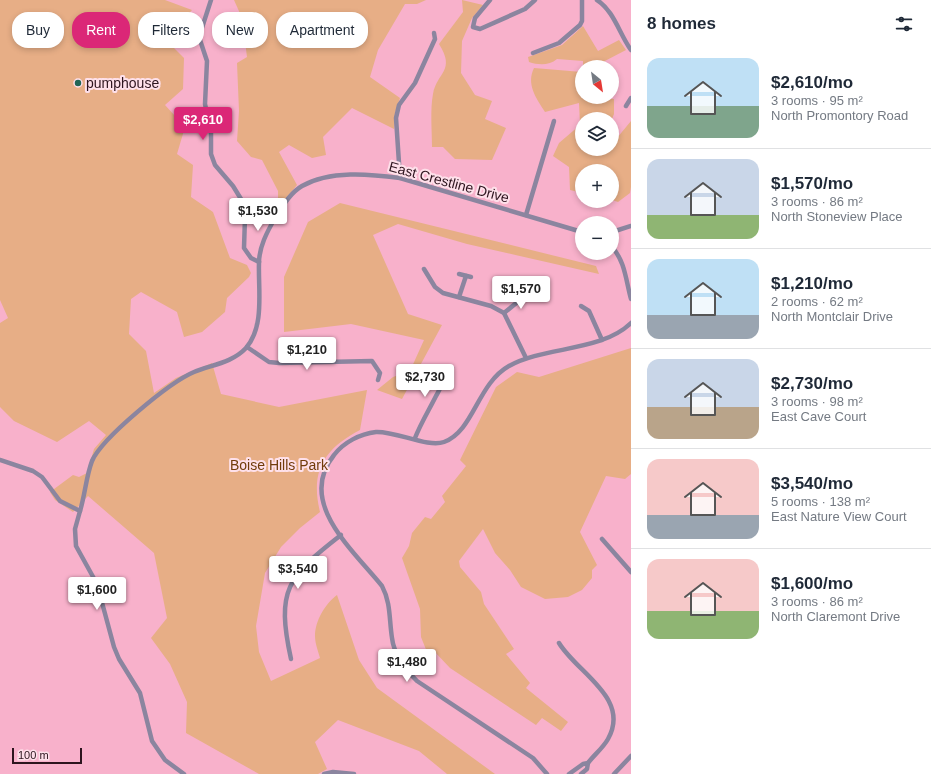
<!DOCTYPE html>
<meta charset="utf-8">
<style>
body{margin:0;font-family:Arial,sans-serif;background:#f2f2f3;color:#1f2937;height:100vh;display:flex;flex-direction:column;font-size:15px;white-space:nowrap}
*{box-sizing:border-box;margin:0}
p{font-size:13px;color:#747a83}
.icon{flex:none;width:22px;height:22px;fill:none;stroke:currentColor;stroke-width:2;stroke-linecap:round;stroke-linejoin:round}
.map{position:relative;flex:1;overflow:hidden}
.sheet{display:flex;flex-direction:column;background:#fff;width:300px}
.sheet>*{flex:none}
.banner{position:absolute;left:12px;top:12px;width:380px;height:36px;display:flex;gap:8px}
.needle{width:26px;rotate:150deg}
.fabs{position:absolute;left:575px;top:60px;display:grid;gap:8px}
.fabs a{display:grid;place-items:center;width:44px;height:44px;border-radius:50%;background:#fff;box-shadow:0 2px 6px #0003;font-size:20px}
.scale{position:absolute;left:12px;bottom:10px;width:70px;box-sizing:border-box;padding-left:4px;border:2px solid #2d141e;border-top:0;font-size:11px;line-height:14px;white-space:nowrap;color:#2d141e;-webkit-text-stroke:3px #fee0ea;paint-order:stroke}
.price{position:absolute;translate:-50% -34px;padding:0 9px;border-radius:4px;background:#fff;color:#222;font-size:13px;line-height:26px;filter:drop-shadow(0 1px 2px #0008)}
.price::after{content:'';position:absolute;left:50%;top:24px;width:12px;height:9px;margin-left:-6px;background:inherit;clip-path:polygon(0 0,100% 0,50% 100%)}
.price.active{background:#db2777;color:#fff}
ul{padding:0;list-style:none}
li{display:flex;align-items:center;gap:12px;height:100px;padding:0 16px}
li+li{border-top:1px solid #e0e1e3}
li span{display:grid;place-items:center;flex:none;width:112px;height:80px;border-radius:12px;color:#555}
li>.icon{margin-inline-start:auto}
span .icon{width:48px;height:48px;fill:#fffc;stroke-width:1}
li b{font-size:17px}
h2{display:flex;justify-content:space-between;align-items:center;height:48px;padding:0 16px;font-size:17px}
.pill{padding:0 14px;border-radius:16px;background:#fff;box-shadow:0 2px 6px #0003;font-size:14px;line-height:36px}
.pill.active{background:#db2777;color:#fff}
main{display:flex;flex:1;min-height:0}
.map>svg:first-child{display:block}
.green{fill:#e7ae86}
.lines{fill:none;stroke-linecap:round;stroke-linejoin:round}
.minor{stroke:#8b859f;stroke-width:4.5}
.poi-dot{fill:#206556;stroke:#fee0ea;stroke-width:1.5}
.labels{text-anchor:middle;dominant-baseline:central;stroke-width:4;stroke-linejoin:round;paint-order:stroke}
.poi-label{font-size:14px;fill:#2d141e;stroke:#fee0ea;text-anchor:start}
.street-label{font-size:14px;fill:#2d141e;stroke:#fee0ea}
.park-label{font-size:14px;fill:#713b0a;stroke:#fee0ea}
</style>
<main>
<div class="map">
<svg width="631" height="774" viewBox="0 0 631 774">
<rect width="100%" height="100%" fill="#f8b1cb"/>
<g class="green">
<path d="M0,0H165L192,10L165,39L184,58L183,89L165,105L185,127L177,154L193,165L191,197L213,212L230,258L247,265L251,273L249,277L227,298L225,312L202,332L184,337L177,312L141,292L131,299L129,334L146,351L154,393L176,378L212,363L221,394L279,407L367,390L360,430C324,449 310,471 320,512L300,528L281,547L265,573L256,626L259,652L271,681L320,658C318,651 315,643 315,636C315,621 325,604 337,595L359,660L377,688L495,774H447L419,751L338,720L315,742L327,769L318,774H259L186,733L187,702L170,664L151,638L167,618L154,553L88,496L73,512L55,500L50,492L73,475L79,477L87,473L94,449L106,435L89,421L57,442L14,421L0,407V323L8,318L0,300Z"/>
<path d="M234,0H426L417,4H405L378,50L370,77L400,98L395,113L394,129L352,108L323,137L326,155L312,158L289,145L279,152L297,185L278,208V191L262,160L251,157L237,141L239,111L237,63L247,57L242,18Z"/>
<path d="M462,0L483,5L472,18L462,41L461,73L475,95L492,101L485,119L506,128L492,160L455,159L443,147H432C432,131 430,109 433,94C437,72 456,71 439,44L463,12Z"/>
<path d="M583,26L598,51L619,40L626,50L601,63L603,67H583V61L557,59C549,66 538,65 529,62L528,57L562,45Z"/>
<path d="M534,68L582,72V97L614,99V114L612,119H582V149H612V137L617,138L631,121V187L630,193L618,202L612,200V171H582V193L570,190L569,167L553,156L559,143L580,125L579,103L545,112C536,98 526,84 534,68Z"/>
<path d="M340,203L596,266L599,274L467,244L398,224L373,235L408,314L442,325L402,399L377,390L393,377L410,371L424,340L351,324L284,332V277L308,222Z"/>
<path d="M631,348V474L625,479L606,476L580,532L597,565L592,570V578L582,590L568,597L545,599L521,587L510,570L495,553L483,529L459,561L460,567L481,592L484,604L514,649L506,654L530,683L526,688L568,722L561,731L542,718L536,725L450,668L433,650L427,652L421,637L420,609L402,558L409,546L412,533L425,517L431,519L445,502L442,496L466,466L460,460L496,387L517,372L539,377Z"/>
</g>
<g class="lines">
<g class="minor">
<path d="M211,0L199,37L207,61L205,104L211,133V154L215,165L233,186L241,199L245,217L244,248L251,258L259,262"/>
<path d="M490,0L475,18L473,27L480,29L525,9L535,0"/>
<path d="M597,0C614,11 619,33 631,50"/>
<path d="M533,53L559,43L580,25L582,21V0"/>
<path d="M626,106L631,98"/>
<path d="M400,178L396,118L399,105L415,83L435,39L434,33"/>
<path d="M526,215L554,121"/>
<path d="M612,232L631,226"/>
<path d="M612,247C625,261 626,281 631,299"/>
<path d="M424,269L435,287L443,293L491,306L504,313L526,358"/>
<path d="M459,274L471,277"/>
<path d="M459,297L466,276"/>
<path d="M581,306L589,311L602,340"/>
<path d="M504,313L520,300L525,294"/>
<path d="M247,347L269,362L279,363L372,361L380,373L378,380"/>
<path d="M415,438C421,423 429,410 436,396C442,386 444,377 452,368"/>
<path d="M0,460L33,471L42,477L60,501L80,511L75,529L76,546L97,584L114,647L119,659L140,693L152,741L165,760L184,774"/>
<path d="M80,511C85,495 86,477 92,461C102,438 170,382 194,372C211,365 232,363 246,348C265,326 258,290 259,263C259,247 267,232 275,218C283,206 290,193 302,186C330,170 370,174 400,178L582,232"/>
<path d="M602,539L631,572"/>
<path d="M559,643C577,673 631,698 608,739C603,748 594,755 588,763"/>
<path d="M291,659C276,590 287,577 341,535"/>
<path d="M324,774L333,772L354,774"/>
<path d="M547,774L533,758L417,681C405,669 394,655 392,638C389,619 391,603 382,586C353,550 296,502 334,455C344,442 360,434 376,432C396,431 428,448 444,442C474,431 477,384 509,366C545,346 601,352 631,323"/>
<path d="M569,774L583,764L588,763L587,769L581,774"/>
<path d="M614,774L631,756"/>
</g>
</g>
<circle class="poi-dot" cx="78" cy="83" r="4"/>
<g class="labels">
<g class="poi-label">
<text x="86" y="83">pumphouse</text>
</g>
<g class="street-label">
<text transform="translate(449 182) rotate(15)">East Crestline Drive</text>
</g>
<g class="park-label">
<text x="279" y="465">Boise Hills Park</text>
</g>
</g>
</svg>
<div class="fabs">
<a><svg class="needle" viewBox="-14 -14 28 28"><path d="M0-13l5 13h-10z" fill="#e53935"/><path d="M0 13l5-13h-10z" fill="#747a83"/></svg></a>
<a><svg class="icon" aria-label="layers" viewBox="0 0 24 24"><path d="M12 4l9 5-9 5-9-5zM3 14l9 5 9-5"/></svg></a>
<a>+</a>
<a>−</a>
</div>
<div class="scale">100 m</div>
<b class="price active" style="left:203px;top:141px">$2,610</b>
<b class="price" style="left:258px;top:232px">$1,530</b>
<b class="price" style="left:521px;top:310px">$1,570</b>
<b class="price" style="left:307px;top:371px">$1,210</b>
<b class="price" style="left:425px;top:398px">$2,730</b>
<b class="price" style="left:298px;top:590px">$3,540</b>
<b class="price" style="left:97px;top:611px">$1,600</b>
<b class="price" style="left:407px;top:683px">$1,480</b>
<div class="banner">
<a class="pill">Buy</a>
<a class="pill active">Rent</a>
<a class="pill">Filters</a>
<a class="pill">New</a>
<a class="pill">Apartment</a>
</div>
</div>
<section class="sheet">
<h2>8 homes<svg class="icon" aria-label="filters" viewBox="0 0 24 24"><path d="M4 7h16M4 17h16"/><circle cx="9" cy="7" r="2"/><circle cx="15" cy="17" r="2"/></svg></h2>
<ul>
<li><span style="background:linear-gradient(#bfe0f5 60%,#7fa58c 0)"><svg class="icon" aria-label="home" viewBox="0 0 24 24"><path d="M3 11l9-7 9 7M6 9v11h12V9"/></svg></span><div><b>$2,610/mo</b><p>3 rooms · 95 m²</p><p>North Promontory Road</p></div></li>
<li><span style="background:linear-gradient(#c9d6e8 70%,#8fb573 0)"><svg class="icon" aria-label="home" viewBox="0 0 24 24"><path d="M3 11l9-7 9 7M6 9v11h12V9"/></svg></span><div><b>$1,570/mo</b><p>3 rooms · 86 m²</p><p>North Stoneview Place</p></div></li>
<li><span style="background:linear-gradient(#bfe0f5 70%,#9aa5b1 0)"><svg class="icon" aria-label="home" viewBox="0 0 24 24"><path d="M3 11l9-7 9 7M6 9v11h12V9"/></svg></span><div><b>$1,210/mo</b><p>2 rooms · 62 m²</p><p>North Montclair Drive</p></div></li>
<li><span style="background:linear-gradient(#c9d6e8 60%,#b9a48a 0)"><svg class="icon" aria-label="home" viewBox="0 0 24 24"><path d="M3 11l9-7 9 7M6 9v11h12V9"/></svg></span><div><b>$2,730/mo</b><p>3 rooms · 98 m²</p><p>East Cave Court</p></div></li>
<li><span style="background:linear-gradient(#f6c9c9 70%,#9aa5b1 0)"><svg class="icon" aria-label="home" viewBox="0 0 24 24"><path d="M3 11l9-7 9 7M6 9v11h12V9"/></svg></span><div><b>$3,540/mo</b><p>5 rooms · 138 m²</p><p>East Nature View Court</p></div></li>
<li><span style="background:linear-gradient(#f6c9c9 65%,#8fb573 0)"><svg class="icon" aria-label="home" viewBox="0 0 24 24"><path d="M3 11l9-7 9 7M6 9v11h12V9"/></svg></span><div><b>$1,600/mo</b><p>3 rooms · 86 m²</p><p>North Claremont Drive</p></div></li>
</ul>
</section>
</main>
